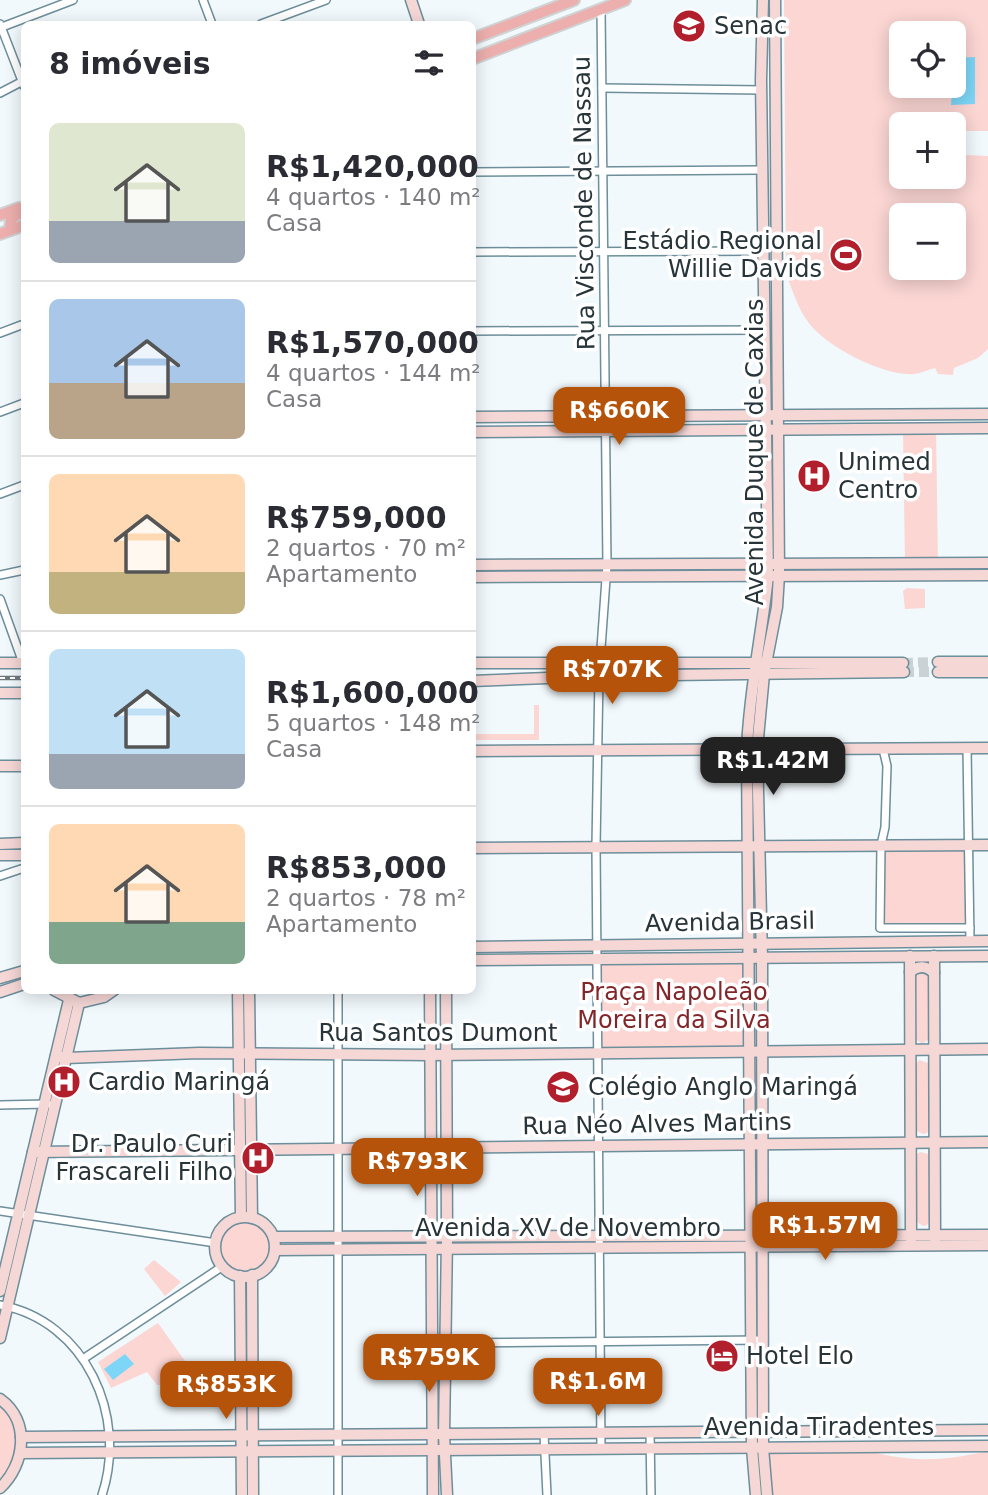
<!DOCTYPE html>
<html lang="pt">
<meta charset="utf-8">
<style>
body{margin:0;font-family:"DejaVu Sans",sans-serif;background:#f2f2f3;color:#2b2b33;height:100vh;display:flex;flex-direction:column;font-size:26px;white-space:nowrap}
*{box-sizing:border-box;margin:0}
p{font-size:23px;color:#7c7c81}
.icon{flex:none;width:38px;height:38px;fill:none;stroke:currentColor;stroke-width:2;stroke-linecap:round;stroke-linejoin:round}
.map{position:relative;flex:1;overflow:hidden}
.sheet{position:absolute;left:21px;top:21px;width:455px;height:973px;display:flex;flex-direction:column;background:#fff;border-radius:10px;box-shadow:0 4px 18px #0003}
.sheet>*{flex:none}
.tools{position:absolute;left:889px;top:21px;display:grid;gap:14px}
.tools a{display:grid;place-items:center;width:77px;height:77px;border-radius:10px;background:#fff;box-shadow:0 4px 18px #0003;font-size:35px}
.price{position:absolute;translate:-50% -60px;padding:0 16px;border-radius:14px;background:#b45309;color:#fff;font-size:23px;line-height:46px;filter:drop-shadow(0 2px 4px #0008)}
.price::after{content:'';position:absolute;left:50%;top:42px;width:21px;height:16px;margin-left:-10px;background:inherit;clip-path:polygon(0 0,100% 0,50% 100%)}
.price.active{background:#222;color:#fff}
ul{padding:0;list-style:none}
li{display:flex;align-items:center;gap:21px;height:175px;padding:0 28px}
li+li{border-top:2px solid #e1e1e2}
li span{display:grid;place-items:center;flex:none;width:196px;height:140px;border-radius:10px;color:#555}
li>.icon{margin-inline-start:auto}
span .icon{width:84px;height:84px;fill:#fffc;stroke-width:1}
li b{font-size:30px}
h2{display:flex;justify-content:space-between;align-items:center;height:84px;padding:0 28px;font-size:30px}
.map>svg:first-child{display:block}
.green{fill:#fbd6d3;fill-rule:evenodd}
.water{fill:#7dd6f7}
.lines{fill:none;stroke-linecap:round;stroke-linejoin:round}
.secondary-tunnel{stroke:#c9d2d5;stroke-width:10;stroke-dasharray:10 5;stroke-linecap:butt}
.street-casing{stroke:#6d8e9b;stroke-width:10}
.secondary-casing{stroke:#6d8e9b;stroke-width:13}
.primary-casing{stroke:#cfd3d4;stroke-width:14}
.street{stroke:#fff;stroke-width:7}
.secondary{stroke:#f5d7d6;stroke-width:10}
.primary{stroke:#ecafad;stroke-width:10}
.rail-casing{stroke:#6e797e;stroke-width:4.5}
.rail{stroke:#fff;stroke-width:2;stroke-dasharray:5;stroke-linecap:butt}
.labels{text-anchor:middle;dominant-baseline:central;stroke-width:7;stroke-linejoin:round;paint-order:stroke}
.poi-label{font-size:24px;fill:#27353a;stroke:#fff;text-anchor:start}
.street-label{font-size:24px;fill:#27353a;stroke:#fff}
.park-label{font-size:24px;fill:#832629;stroke:#fff}
</style>
<div class="map">
<svg width="988" height="1495" viewBox="0 0 988 1495">
<rect width="100%" height="100%" fill="#f2f9fc"/>
<g class="green">
<path d="M784,0H988V131H954V124H901V177H954V150L965,155L988,156V349L978,358L954,368L953,375L938,374L935,368C927,370 917,375 909,374C882,374 835,350 816,331C800,316 794,294 786,274ZM901,33H954V86H901ZM901,215H954V268H901Z"/>
<path d="M936,428L938,564H905L903,429Z"/>
<path d="M907,588L925,589V608L905,609L903,591Z"/>
<path d="M534,705H539V740H473V734H534Z"/>
<path d="M881,845H969L970,928H880Z"/>
<path d="M750,958L751,1052L598,1053L596,959Z"/>
<path d="M916,971L928,973L929,1039L922,1044L917,1040Z"/>
<path d="M919,1060L928,1063L929,1129L927,1133L923,1134L917,1131L916,1064Z"/>
<path d="M920,1152L929,1154L930,1221L927,1225L923,1226L917,1222L916,1155Z"/>
<circle cx="245" cy="1247" r="30"/>
<path d="M154,1260L181,1282L165,1296L144,1269Z"/>
<path d="M158,1323L185,1361L178,1374L232,1375V1386L157,1385L147,1372L111,1388L98,1362Z"/>
<path d="M0,1399L5,1402L22,1445L0,1488Z"/>
<path d="M853,1447C906,1462 935,1463 988,1451V1495H767L763,1448Z"/>
</g>
<g class="water">
<path d="M975,57V104L951,105L954,58Z"/>
<path d="M125,1354L134,1364L113,1380L104,1369Z"/>
</g>
<g class="lines">
<g class="secondary-tunnel">
<path d="M903,663L938,662"/>
<path d="M904,672H938"/>
</g>
<defs>
<g id="street">
<path d="M203,0L212,24"/>
<path d="M601,9L607,565L599,676L596,846L601,1449"/>
<path d="M0,24L24,86"/>
<path d="M261,24L326,0"/>
<path d="M2,27L73,0"/>
<path d="M602,88L762,90"/>
<path d="M0,93L23,81"/>
<path d="M472,172L762,170"/>
<path d="M472,252L763,251"/>
<path d="M472,331L764,330"/>
<path d="M0,333L24,324"/>
<path d="M0,412L24,403"/>
<path d="M0,494L24,485"/>
<path d="M0,575L24,570"/>
<path d="M0,599L23,663"/>
<path d="M967,748L970,941"/>
<path d="M883,749L887,766L885,827L881,845L880,928H970"/>
<path d="M0,876L24,868"/>
<path d="M338,990V1495"/>
<path d="M0,1105L48,1104"/>
<path d="M0,1211L216,1243"/>
<path d="M0,1305C86,1321 128,1416 102,1495"/>
<path d="M446,1343L763,1340"/>
<path d="M83,1359L223,1266"/>
<path d="M650,1432L651,1495"/>
<path d="M544,1434L547,1495"/>
</g>
<g id="secondary">
<path d="M411,0L419,24"/>
<path d="M472,417L988,414"/>
<path d="M472,432L988,428"/>
<path d="M472,565L988,563"/>
<path d="M472,577L988,575"/>
<path d="M938,662H988"/>
<path d="M0,663H24"/>
<path d="M472,663H903"/>
<path d="M938,672H988"/>
<path d="M472,681L599,676L904,672"/>
<path d="M0,693H24"/>
<path d="M472,751L988,748"/>
<path d="M0,766H24"/>
<path d="M0,844L24,843"/>
<path d="M472,848L988,845"/>
<path d="M0,855H24"/>
<path d="M472,947L988,941"/>
<path d="M910,956L911,1239"/>
<path d="M934,956L935,1239"/>
<path d="M472,960L988,956"/>
<path d="M910,972C918,965 927,966 934,973"/>
<path d="M0,978L24,971"/>
<path d="M54,990L79,1003L104,997L114,990"/>
<path d="M238,990L241,1217"/>
<path d="M249,990L252,1218"/>
<path d="M430,990L433,1495"/>
<path d="M446,990L447,1237L444,1435L447,1495"/>
<path d="M0,992L24,984"/>
<path d="M56,1056L66,1058L199,1053L431,1055L988,1049"/>
<path d="M33,1152L988,1142"/>
<circle cx="245" cy="1247" r="30"/>
<path d="M274,1237L988,1235"/>
<path d="M275,1250L988,1245"/>
<path d="M252,1275L253,1495"/>
<path d="M240,1276L242,1495"/>
<path d="M0,1291L69,1000"/>
<path d="M0,1338L79,1003"/>
<path d="M0,1399C31,1421 25,1465 0,1488"/>
<path d="M21,1437L988,1430"/>
<path d="M21,1453L988,1446"/>
<path d="M756,1495L752,1448L747,749C749,691 762,634 768,576L761,80L763,0"/>
<path d="M767,1495L763,1448L762,958L757,749L764,674L777,607L779,575L775,0"/>
</g>
<g id="primary">
<path d="M472,39L574,0"/>
<path d="M472,59L625,0"/>
<path d="M0,215L19,208"/>
<path d="M10,230L11,219L24,210"/>
<path d="M0,234L24,225"/>
</g>
</defs>
<use href="#street" class="street-casing"/>
<use href="#secondary" class="secondary-casing"/>
<use href="#primary" class="primary-casing"/>
<use href="#street" class="street"/>
<use href="#secondary" class="secondary"/>
<use href="#primary" class="primary"/>
<defs>
<path id="rail" d="M0,678H24"/>
</defs>
<use href="#rail" class="rail-casing"/>
<use href="#rail" class="rail"/>
</g>
<defs>
<symbol id="university-disc" viewBox="-11 -11 22 22"><circle r="9.5" fill="#b11f2c" stroke="#fff"/><path d="M0-5L7-2L0 1L-7-2ZM-4 1L0 2.5L4 1V4Q0 6-4 4Z" fill="#fff"/></symbol>
<symbol id="stadium-disc" viewBox="-11 -11 22 22"><circle r="9.5" fill="#b11f2c" stroke="#fff"/><path d="M0-5a6.5 5 0 1 0 0 10a6.5 5 0 1 0 0-10ZM-3.5-1.8h7v3.6h-7Z" fill="#fff"/></symbol>
<symbol id="hospital-disc" viewBox="-11 -11 22 22"><circle r="9.5" fill="#b11f2c" stroke="#fff"/><path d="M-5-5h3v3.5h4V-5h3V5h-3V1.5h-4V5h-3Z" fill="#fff"/></symbol>
<symbol id="school-disc" viewBox="-11 -11 22 22"><circle r="9.5" fill="#b11f2c" stroke="#fff"/><path d="M0-5L7-2L0 1L-7-2ZM-4 1L0 2.5L4 1V4Q0 6-4 4Z" fill="#fff"/></symbol>
<symbol id="hotel-disc" viewBox="-11 -11 22 22"><circle r="9.5" fill="#b11f2c" stroke="#fff"/><path d="M-6-4.5h1.5V1H6V5H4.5V3h-9V5H-6ZM-4 0a1.8 1.8 0 1 1 3.6 0ZM.5 0V-2.5h3Q6-2.5 6 0Z" fill="#fff"/></symbol>
</defs>
<g fill-rule="evenodd">
<use href="#university-disc" x="670" y="7" width="38" height="38"/>
<use href="#stadium-disc" x="827" y="236" width="38" height="38"/>
<use href="#hospital-disc" x="795" y="457" width="38" height="38"/>
<use href="#hospital-disc" x="45" y="1063" width="38" height="38"/>
<use href="#school-disc" x="544" y="1068" width="38" height="38"/>
<use href="#hospital-disc" x="239" y="1139" width="38" height="38"/>
<use href="#hotel-disc" x="703" y="1337" width="38" height="38"/>
</g>
<g class="labels">
<g class="poi-label">
<text x="714" y="26">Senac</text>
<text x="822" y="241" text-anchor="end">Estádio Regional<tspan x="822" dy="28">Willie Davids</tspan></text>
<text x="838" y="462">Unimed<tspan x="838" dy="28">Centro</tspan></text>
<text x="88" y="1082">Cardio Maringá</text>
<text x="588" y="1087">Colégio Anglo Maringá</text>
<text x="233" y="1144" text-anchor="end">Dr. Paulo Curi<tspan x="233" dy="28">Frascareli Filho</tspan></text>
<text x="746" y="1356">Hotel Elo</text>
</g>
<g class="street-label">
<text transform="translate(584 203) rotate(-91)">Rua Visconde de Nassau</text>
<text transform="translate(755 452) rotate(-90)">Avenida Duque de Caxias</text>
<text transform="translate(730 922) rotate(-1)">Avenida Brasil</text>
<text x="438" y="1033">Rua Santos Dumont</text>
<text transform="translate(657 1124) rotate(-1)">Rua Néo Alves Martins</text>
<text x="568" y="1228">Avenida XV de Novembro</text>
<text x="819" y="1427">Avenida Tiradentes</text>
</g>
<g class="park-label">
<text x="674" y="992">Praça Napoleão<tspan x="674" dy="28">Moreira da Silva</tspan></text>
</g>
</g>
</svg>
<div class="tools">
<a><svg class="icon" aria-label="locate" viewBox="0 0 24 24"><circle cx="12" cy="12" r="6"/><path d="M12 2v4M12 18v4M2 12h4M18 12h4"/></svg></a>
<a>+</a>
<a>−</a>
</div>
<b class="price" style="left:619px;top:447px">R$660K</b>
<b class="price" style="left:612px;top:706px">R$707K</b>
<b class="price active" style="left:773px;top:797px">R$1.42M</b>
<b class="price" style="left:417px;top:1198px">R$793K</b>
<b class="price" style="left:825px;top:1262px">R$1.57M</b>
<b class="price" style="left:429px;top:1394px">R$759K</b>
<b class="price" style="left:598px;top:1418px">R$1.6M</b>
<b class="price" style="left:226px;top:1421px">R$853K</b>
<section class="sheet">
<h2>8 imóveis<svg class="icon" aria-label="filters" viewBox="0 0 24 24"><path d="M4 7h16M4 17h16"/><circle cx="9" cy="7" r="2"/><circle cx="15" cy="17" r="2"/></svg></h2>
<ul>
<li><span style="background:linear-gradient(#dfe7d0 70%,#9aa5b1 0)"><svg class="icon" aria-label="home" viewBox="0 0 24 24"><path d="M3 11l9-7 9 7M6 9v11h12V9"/></svg></span><div><b>R$1,420,000</b><p>4 quartos · 140 m²</p><p>Casa</p></div></li>
<li><span style="background:linear-gradient(#a9c7e8 60%,#b9a48a 0)"><svg class="icon" aria-label="home" viewBox="0 0 24 24"><path d="M3 11l9-7 9 7M6 9v11h12V9"/></svg></span><div><b>R$1,570,000</b><p>4 quartos · 144 m²</p><p>Casa</p></div></li>
<li><span style="background:linear-gradient(#ffd9b3 70%,#c2b280 0)"><svg class="icon" aria-label="home" viewBox="0 0 24 24"><path d="M3 11l9-7 9 7M6 9v11h12V9"/></svg></span><div><b>R$759,000</b><p>2 quartos · 70 m²</p><p>Apartamento</p></div></li>
<li><span style="background:linear-gradient(#bfe0f5 75%,#9aa5b1 0)"><svg class="icon" aria-label="home" viewBox="0 0 24 24"><path d="M3 11l9-7 9 7M6 9v11h12V9"/></svg></span><div><b>R$1,600,000</b><p>5 quartos · 148 m²</p><p>Casa</p></div></li>
<li><span style="background:linear-gradient(#ffd9b3 70%,#7fa58c 0)"><svg class="icon" aria-label="home" viewBox="0 0 24 24"><path d="M3 11l9-7 9 7M6 9v11h12V9"/></svg></span><div><b>R$853,000</b><p>2 quartos · 78 m²</p><p>Apartamento</p></div></li>
</ul>
</section>
</div>
